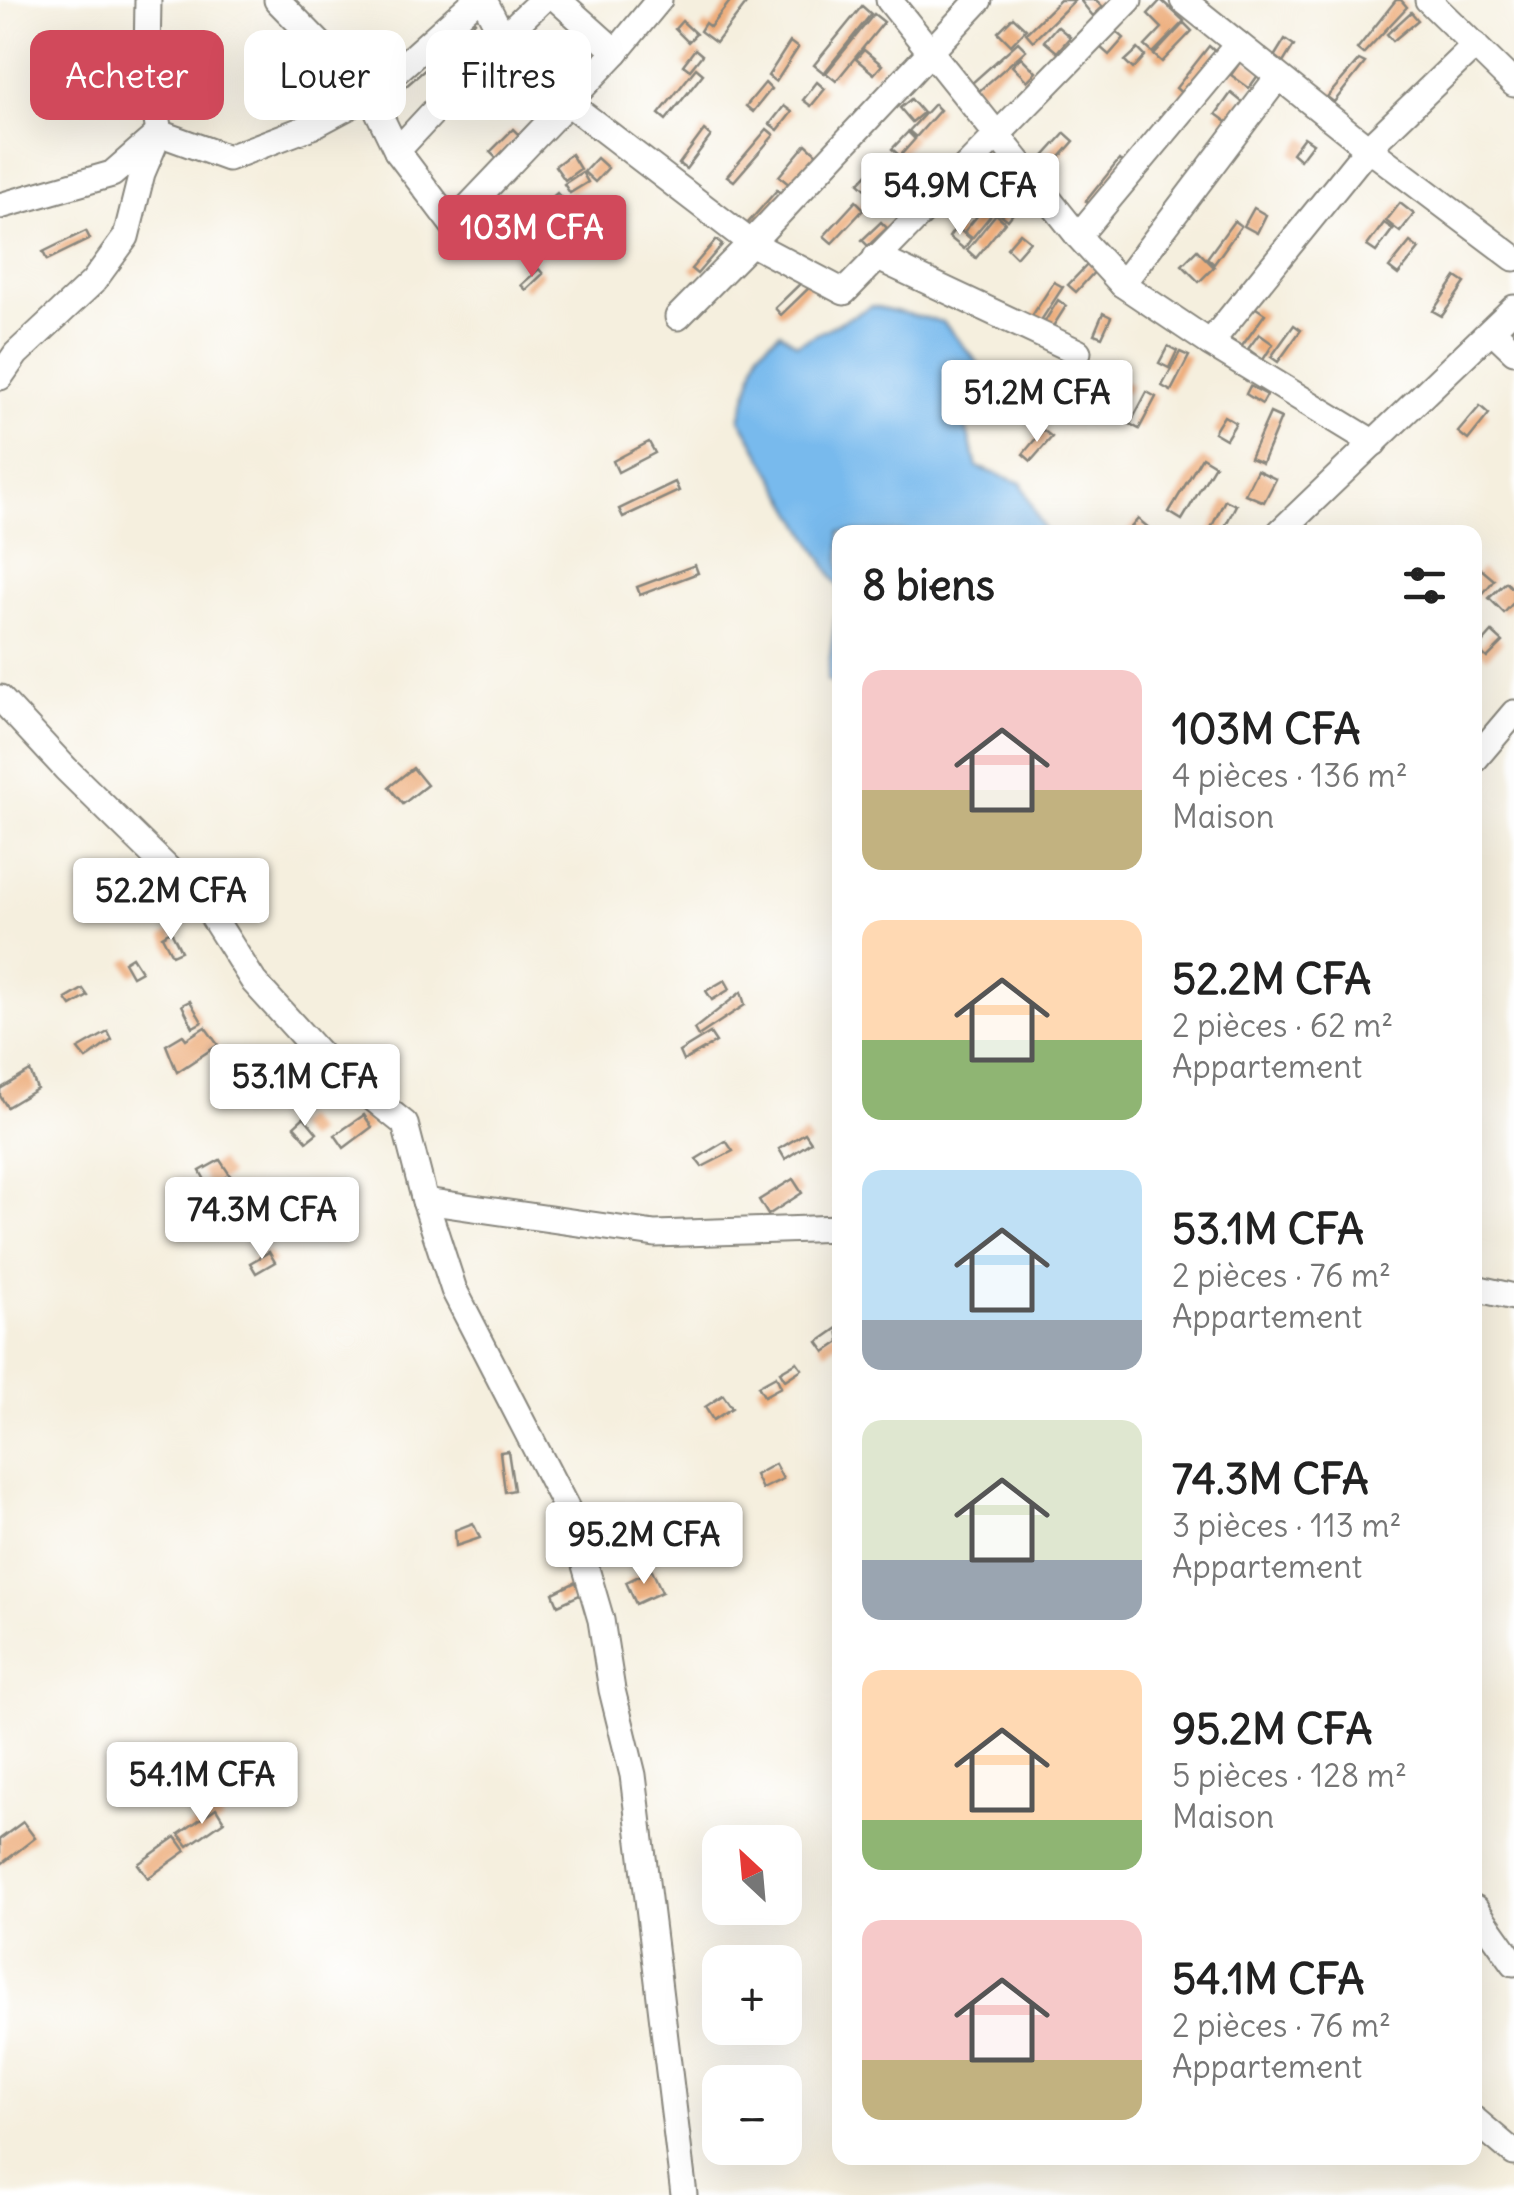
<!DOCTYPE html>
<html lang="fr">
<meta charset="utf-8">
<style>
body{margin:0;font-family:Delius,sans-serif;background:#f6f6f6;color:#222;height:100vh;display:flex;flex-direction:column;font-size:38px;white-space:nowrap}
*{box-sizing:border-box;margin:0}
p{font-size:32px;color:#767676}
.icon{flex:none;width:55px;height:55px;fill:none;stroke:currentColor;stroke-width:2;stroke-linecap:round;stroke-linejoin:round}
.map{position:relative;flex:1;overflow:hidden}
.drawer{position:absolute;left:832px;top:525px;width:650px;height:1640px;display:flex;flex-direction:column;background:#fff;border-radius:20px;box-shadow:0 10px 40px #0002}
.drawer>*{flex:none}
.banner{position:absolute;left:30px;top:30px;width:652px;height:90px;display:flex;gap:20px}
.needle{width:65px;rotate:334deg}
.fabs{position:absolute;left:702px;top:1825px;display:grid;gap:20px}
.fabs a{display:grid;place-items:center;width:100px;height:100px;border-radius:20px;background:#fff;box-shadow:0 10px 40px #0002;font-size:50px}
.price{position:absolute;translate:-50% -85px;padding:0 22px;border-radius:10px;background:#fff;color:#222;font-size:32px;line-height:65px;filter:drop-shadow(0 2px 5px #0008)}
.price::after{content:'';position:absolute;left:50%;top:60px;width:30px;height:22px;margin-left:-15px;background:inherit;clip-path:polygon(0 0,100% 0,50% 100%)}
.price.active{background:#d1495b;color:#fff}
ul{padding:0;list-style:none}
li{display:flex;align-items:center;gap:30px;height:250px;padding:0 30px}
li span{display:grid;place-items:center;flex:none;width:280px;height:200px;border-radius:20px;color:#555}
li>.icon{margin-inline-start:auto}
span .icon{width:120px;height:120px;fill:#fffc;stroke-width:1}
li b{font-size:42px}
h2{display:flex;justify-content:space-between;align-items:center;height:120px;padding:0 30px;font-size:42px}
.tag{padding:0 35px;border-radius:20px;background:#fff;box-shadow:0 10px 40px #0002;font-size:35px;line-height:90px}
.tag.active{background:#d1495b;color:#fff}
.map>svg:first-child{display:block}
.water{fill:#78baed;stroke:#4a6b84;stroke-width:2.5}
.building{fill:#edad7c}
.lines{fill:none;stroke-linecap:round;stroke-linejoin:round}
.street-casing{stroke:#88867d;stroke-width:29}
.street{stroke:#fff;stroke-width:25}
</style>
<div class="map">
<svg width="1514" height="2195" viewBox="0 0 1514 2195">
<rect width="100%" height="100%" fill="#fff"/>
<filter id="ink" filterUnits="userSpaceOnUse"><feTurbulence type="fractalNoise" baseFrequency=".01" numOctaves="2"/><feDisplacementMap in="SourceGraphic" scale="20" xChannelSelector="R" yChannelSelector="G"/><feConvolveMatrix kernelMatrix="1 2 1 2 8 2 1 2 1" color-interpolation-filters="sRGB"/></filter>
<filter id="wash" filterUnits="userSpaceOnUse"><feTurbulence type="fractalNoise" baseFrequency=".0048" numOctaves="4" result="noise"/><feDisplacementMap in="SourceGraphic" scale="40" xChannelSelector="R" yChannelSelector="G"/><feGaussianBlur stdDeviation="2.25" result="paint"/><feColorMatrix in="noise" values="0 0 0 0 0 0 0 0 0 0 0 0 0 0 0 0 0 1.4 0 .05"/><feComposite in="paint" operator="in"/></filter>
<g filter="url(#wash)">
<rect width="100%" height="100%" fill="#f5efde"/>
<path class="water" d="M872,306L943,322L984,370L960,405L977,467L1021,483L1045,532H840V689L827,680L839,588L740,419L759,350L780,332L797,344Z"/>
<g id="blocks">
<g class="building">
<path d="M731,0H749L716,43L700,31L705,23L710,27Z"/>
<path d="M1060,0H1075L1033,41L1026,33Z"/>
<path d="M1080,0H1096L1103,7L1093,16Z"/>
<path d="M1161,0L1184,21L1153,53L1145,46L1162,28L1148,14Z"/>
<path d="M1396,0H1401L1407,7L1363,54L1357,49Z"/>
<path d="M862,6L871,14L824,73L814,65Z"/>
<path d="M1411,12L1418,20L1393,41L1387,34Z"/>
<path d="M874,14L884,22L836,81L826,73Z"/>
<path d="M470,16L475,22L434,60L429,54Z"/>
<path d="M1013,17L1026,29L1011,45L998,32Z"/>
<path d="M682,21L696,34L688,42L675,29Z"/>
<path d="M1184,23L1192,31L1162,62L1154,55Z"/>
<path d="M1057,26L1070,37L1057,52L1044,41Z"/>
<path d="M1116,31L1124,38L1109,55L1100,47Z"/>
<path d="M1285,39L1294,45L1283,63L1274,57Z"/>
<path d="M790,42L798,48L776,82L768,76Z"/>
<path d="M1018,42L1026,50L979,91L972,83Z"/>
<path d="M1209,46L1219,55L1186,97L1176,88Z"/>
<path d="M695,49L702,55L690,70L683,65Z"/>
<path d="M1138,49L1145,56L1133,69L1125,61Z"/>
<path d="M864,50L882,65L874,74L856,59Z"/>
<path d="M73,56L90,88L65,101L48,69Z"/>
<path d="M428,56L434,62L384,105L379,99Z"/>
<path d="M1021,57L1036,72L1027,81L1012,66Z"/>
<path d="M1243,58L1261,71L1249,88L1231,75Z"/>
<path d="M1359,60L1365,63L1334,102L1327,97Z"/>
<path d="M696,68L703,74L666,120L659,114Z"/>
<path d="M817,82L825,89L811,106L803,100Z"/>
<path d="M765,83L771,89L753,112L746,106Z"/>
<path d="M1231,93L1246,105L1231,125L1216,114Z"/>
<path d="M911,99L923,113L912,122L900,108Z"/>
<path d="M934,104L940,110L916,137L909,131Z"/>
<path d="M784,106L792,112L778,130L770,124Z"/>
<path d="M513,129L519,135L497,159L490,152Z"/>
<path d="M767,129L774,135L734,181L727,176Z"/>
<path d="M704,130L711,136L686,169L679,164Z"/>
<path d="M908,132L915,139L900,156L892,149Z"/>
<path d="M1065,133L1074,141L1047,172L1038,163Z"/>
<path d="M1304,137L1313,143L1300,160L1292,153Z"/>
<path d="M806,144L818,155L791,186L779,176Z"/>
<path d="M571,154L580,169L565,180L555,166Z"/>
<path d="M883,157L891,164L867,190L859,183Z"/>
<path d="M597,158L608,168L595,182L584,172Z"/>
<path d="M1119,160L1126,167L1094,207L1086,201Z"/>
<path d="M582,172L588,182L570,193L564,184Z"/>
<path d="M1022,183L1031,190L1008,220L999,213Z"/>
<path d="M1000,187L1007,193L996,207L989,201Z"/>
<path d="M777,190L784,196L754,230L747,224Z"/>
<path d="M557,193L565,202L511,250L502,241Z"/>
<path d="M856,201L864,209L832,243L824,236Z"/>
<path d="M988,203L996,209L972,238L964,232Z"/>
<path d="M1400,203L1414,214L1400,232L1386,221Z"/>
<path d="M1254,208L1266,215L1257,233L1244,226Z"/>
<path d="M996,214L1005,222L976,258L967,250Z"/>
<path d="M1234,221L1241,226L1214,264L1207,258Z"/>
<path d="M881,222L887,228L868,246L862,240Z"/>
<path d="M1384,223L1393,229L1376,252L1367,246Z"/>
<path d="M956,227L971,239L964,249L949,237Z"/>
<path d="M86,231L90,239L47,260L43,252Z"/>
<path d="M1020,233L1030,241L1016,257L1007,248Z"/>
<path d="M716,240L722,245L697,274L691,269Z"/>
<path d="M1410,242L1419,249L1398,275L1389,268Z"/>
<path d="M1197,250L1214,267L1199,282L1182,265Z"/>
<path d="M1090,262L1097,269L1076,292L1068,285Z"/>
<path d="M539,269L543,274L526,290L521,285Z"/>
<path d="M1456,277L1465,283L1442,316L1433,311Z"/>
<path d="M805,279L812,285L781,315L775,308Z"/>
<path d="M1054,282L1063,287L1038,325L1030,319Z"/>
<path d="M1058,300L1066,306L1050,331L1042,326Z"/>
<path d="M1253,306L1265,314L1242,346L1230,339Z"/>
<path d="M1103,313L1111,317L1102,337L1094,334Z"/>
<path d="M1294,325L1301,330L1278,362L1271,357Z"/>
<path d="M1259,334L1273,344L1263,360L1248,349Z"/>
<path d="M1168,346L1177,351L1169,368L1159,363Z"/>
<path d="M1180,352L1189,356L1171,391L1162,386Z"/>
<path d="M1114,376L1132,385L1127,394L1109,385Z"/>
<path d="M1250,386L1267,395L1262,404L1246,394Z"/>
<path d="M1147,392L1156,397L1139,429L1130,424Z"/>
<path d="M1480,406L1489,414L1468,440L1458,432Z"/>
<path d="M1270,413L1281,418L1262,463L1250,458Z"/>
<path d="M1224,416L1236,423L1226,439L1214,432Z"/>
<path d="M1043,430L1052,437L1031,461L1023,454Z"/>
<path d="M649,442L655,453L618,472L613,461Z"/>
<path d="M1202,457L1215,465L1182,520L1169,512Z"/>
<path d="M1257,470L1276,479L1264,502L1245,494Z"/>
<path d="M675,482L679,491L623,517L619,509Z"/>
<path d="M1225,500L1236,505L1222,532H1209Z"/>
<path d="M1138,519L1149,528L1146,532H1127Z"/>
<path d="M695,565L698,573L640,595L637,587Z"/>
<path d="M1481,569L1494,580L1480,597L1475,593V575Z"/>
<path d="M1506,582L1514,590V602L1504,613L1489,598Z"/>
<path d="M1492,632L1503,642L1487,658L1477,649Z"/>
<path d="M413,768L427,785L403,804L389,787Z"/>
<path d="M171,931L181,951L172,955L162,936Z"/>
<path d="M132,957L141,971L132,976L124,962Z"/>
<path d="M725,980L730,989L712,1000L706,991Z"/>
<path d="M83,989L88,996L71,1006L66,999Z"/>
<path d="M741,992L745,1005L698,1036L694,1029Z"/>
<path d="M190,1001L202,1022L193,1027L182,1005Z"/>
<path d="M205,1027L218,1045L177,1072L166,1045L183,1035L186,1039Z"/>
<path d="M108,1032L112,1040L86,1059L78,1049Z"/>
<path d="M710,1033L716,1042L683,1061L679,1052Z"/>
<path d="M307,1052L315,1067L272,1091L266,1078Z"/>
<path d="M30,1071L37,1089L7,1107L0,1096V1089Z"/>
<path d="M364,1115L372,1127L344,1148L335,1135Z"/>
<path d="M304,1117L317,1133L307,1141L294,1126Z"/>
<path d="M805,1133L811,1142L785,1159L779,1149Z"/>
<path d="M726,1141L733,1151L702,1167L696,1159Z"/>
<path d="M220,1160L230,1175L209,1187L200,1171Z"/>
<path d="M793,1179L802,1193L768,1215L759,1200Z"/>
<path d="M269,1252L275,1262L256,1273L250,1263Z"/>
<path d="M838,1328L840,1342L825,1352L818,1342Z"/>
<path d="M797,1362L802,1369L785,1380L780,1372Z"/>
<path d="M776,1376L781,1387L764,1396L758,1386Z"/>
<path d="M723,1395L732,1408L713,1420L705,1407Z"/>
<path d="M508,1451L514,1490L505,1492L500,1452Z"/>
<path d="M775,1464L783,1479L762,1489L755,1475Z"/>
<path d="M473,1523L480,1538L456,1546L455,1530Z"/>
<path d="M652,1570L662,1592L636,1604L626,1582Z"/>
<path d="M576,1582L582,1594L558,1605L553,1593Z"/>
<path d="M216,1808L224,1821L188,1846L179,1834Z"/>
<path d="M23,1822L35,1838L0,1865V1839Z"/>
<path d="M176,1837L186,1851L148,1878L138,1864Z"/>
</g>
</g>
</g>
<g filter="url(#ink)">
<use href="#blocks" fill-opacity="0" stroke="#88867d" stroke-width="2.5"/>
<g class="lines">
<defs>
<g id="street">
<path d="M277,0L370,95L397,151L452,224L616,52L659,0"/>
<path d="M484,0L503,37L567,102L751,243L844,292L1129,0"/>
<path d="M558,0L616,52"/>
<path d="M889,0L1078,236L1122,284L1210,343L1374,443"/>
<path d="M1183,0L1368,148L1514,258"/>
<path d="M1428,0L1514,84"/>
<path d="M397,151L503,37L542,0"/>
<path d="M0,206L112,174L159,133L228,158L312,126L370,95L476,0"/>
<path d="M1078,236L1238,44"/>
<path d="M876,257L1078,352"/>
<path d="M1122,284L1278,77"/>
<path d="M678,317L751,243L979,0"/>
<path d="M1492,330L1514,351"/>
<path d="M1210,343L1368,148L1475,45"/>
<path d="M0,377L16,354L93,282L126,237L142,173L159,133L147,59L148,0"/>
<path d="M1280,532L1514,308"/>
<path d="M0,698L66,769L206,906L254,982L324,1059L405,1124L425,1201L454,1290L571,1517L601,1620L612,1690L633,1775L684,2195"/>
<path d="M1475,759L1514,713"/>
<path d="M425,1201L655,1234L840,1228"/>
<path d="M1475,1288L1514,1297"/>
<path d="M1475,1908L1514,1963"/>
<path d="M1475,2120L1514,2153"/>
</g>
</defs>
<use href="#street" class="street-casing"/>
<use href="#street" class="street"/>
</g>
</g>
</svg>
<div class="fabs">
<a><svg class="needle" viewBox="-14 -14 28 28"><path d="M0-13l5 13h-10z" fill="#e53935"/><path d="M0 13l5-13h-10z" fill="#767676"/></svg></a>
<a>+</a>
<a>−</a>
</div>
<b class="price" style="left:960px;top:238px">54.9M CFA</b>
<b class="price active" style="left:532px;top:280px">103M CFA</b>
<b class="price" style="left:1037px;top:445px">51.2M CFA</b>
<b class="price" style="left:171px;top:943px">52.2M CFA</b>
<b class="price" style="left:305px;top:1129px">53.1M CFA</b>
<b class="price" style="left:262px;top:1262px">74.3M CFA</b>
<b class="price" style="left:644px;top:1587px">95.2M CFA</b>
<b class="price" style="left:202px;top:1827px">54.1M CFA</b>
<div class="banner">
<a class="tag active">Acheter</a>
<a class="tag">Louer</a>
<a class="tag">Filtres</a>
</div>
<section class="drawer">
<h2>8 biens<svg class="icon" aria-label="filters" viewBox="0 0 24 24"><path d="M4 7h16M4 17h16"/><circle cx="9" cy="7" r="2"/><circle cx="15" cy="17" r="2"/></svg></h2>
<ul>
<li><span style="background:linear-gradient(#f6c9c9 60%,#c2b280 0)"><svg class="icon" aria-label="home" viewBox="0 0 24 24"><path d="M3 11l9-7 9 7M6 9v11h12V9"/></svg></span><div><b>103M CFA</b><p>4 pièces · 136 m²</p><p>Maison</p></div></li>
<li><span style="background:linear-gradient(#ffd9b3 60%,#8fb573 0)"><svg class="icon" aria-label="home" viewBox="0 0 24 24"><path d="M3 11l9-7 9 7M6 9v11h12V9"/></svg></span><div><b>52.2M CFA</b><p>2 pièces · 62 m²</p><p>Appartement</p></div></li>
<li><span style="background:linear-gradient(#bfe0f5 75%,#9aa5b1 0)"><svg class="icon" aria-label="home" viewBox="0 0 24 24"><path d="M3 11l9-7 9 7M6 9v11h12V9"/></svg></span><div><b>53.1M CFA</b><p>2 pièces · 76 m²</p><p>Appartement</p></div></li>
<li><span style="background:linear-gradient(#dfe7d0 70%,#9aa5b1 0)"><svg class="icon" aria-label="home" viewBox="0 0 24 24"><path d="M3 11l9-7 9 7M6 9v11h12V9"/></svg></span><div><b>74.3M CFA</b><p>3 pièces · 113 m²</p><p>Appartement</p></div></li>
<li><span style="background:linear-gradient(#ffd9b3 75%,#8fb573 0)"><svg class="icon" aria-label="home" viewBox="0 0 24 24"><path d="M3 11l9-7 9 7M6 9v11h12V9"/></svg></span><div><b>95.2M CFA</b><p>5 pièces · 128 m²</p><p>Maison</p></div></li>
<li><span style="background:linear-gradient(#f6c9c9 70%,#c2b280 0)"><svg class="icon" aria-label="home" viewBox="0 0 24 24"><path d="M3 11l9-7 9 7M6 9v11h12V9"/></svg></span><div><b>54.1M CFA</b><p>2 pièces · 76 m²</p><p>Appartement</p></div></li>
</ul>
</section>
</div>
